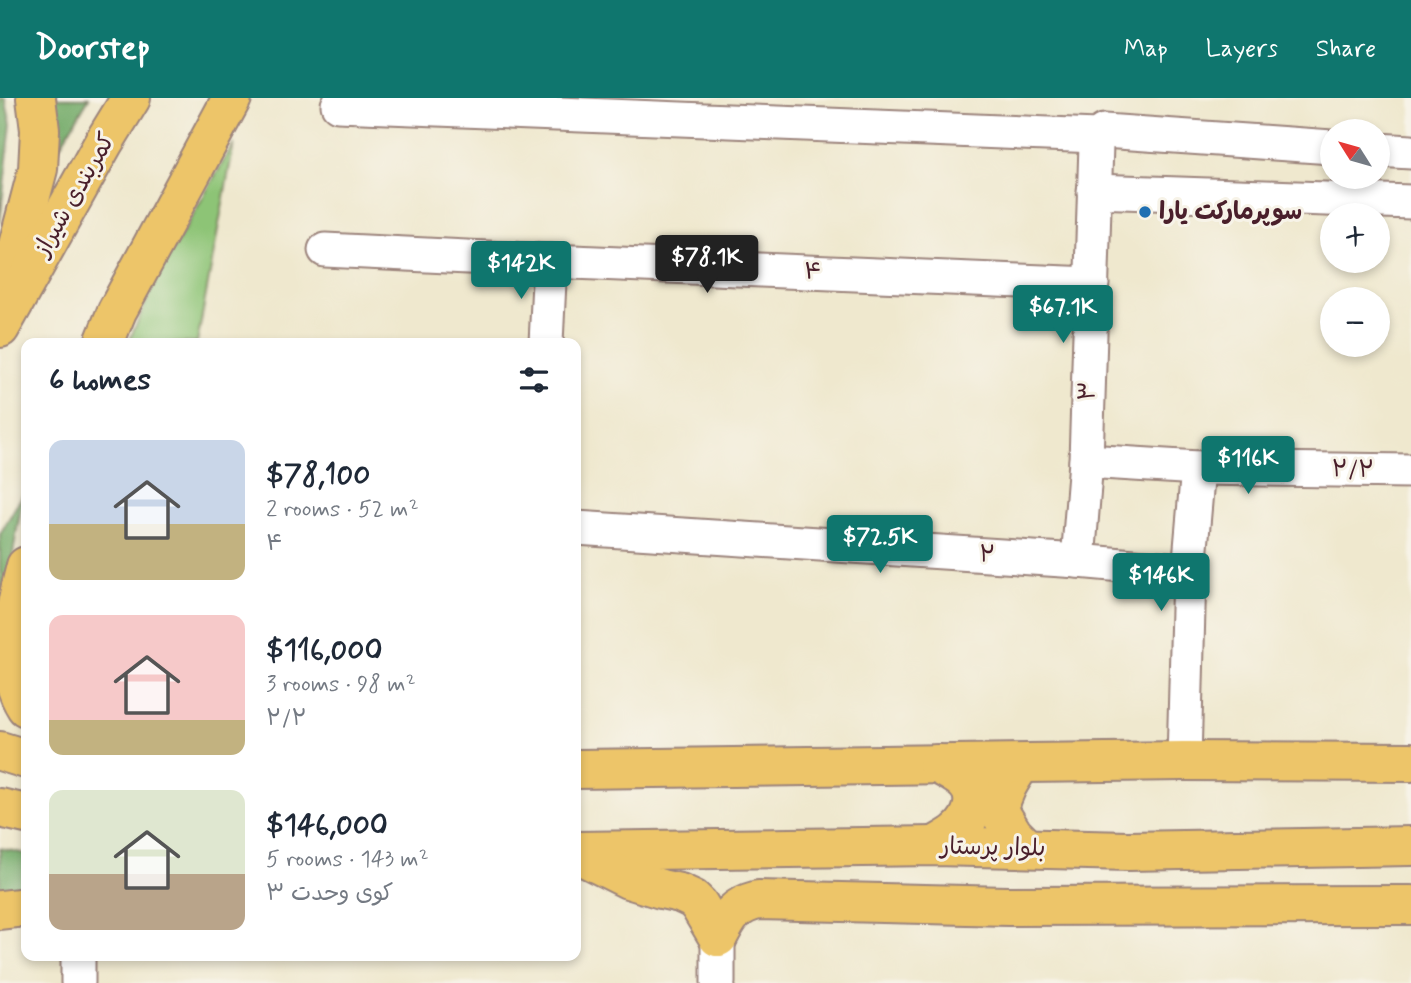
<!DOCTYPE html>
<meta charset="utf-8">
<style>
body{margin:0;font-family:Mynerve,"Playpen Sans Arabic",sans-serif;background:#f2f2f3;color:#1f2937;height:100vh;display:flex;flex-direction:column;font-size:26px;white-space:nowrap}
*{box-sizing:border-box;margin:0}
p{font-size:23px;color:#747a83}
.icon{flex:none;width:38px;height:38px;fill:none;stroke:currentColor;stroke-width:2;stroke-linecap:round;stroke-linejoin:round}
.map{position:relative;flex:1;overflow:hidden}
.side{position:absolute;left:21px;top:240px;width:560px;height:623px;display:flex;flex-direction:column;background:#fff;border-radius:14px;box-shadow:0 4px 10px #0003}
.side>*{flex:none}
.needle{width:46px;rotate:307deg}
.tools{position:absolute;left:1320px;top:21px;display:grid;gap:14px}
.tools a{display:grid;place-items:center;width:70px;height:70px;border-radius:50%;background:#fff;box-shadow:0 4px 10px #0003;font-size:35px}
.price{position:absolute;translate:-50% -60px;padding:0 16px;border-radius:7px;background:#0f766e;color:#fff;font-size:23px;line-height:46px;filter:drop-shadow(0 2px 4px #0008)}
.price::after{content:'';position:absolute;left:50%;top:42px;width:21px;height:16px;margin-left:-10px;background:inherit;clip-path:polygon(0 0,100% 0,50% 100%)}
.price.selected{background:#222;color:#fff}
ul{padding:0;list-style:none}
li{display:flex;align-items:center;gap:21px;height:175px;padding:0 28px}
li span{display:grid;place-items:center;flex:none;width:196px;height:140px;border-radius:14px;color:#555}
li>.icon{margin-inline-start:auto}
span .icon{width:84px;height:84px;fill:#fffc;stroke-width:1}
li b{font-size:30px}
h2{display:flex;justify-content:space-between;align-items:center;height:84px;padding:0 28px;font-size:30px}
header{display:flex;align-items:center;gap:42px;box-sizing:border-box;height:98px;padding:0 35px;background:#0f766e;color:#fff}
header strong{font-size:33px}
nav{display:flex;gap:38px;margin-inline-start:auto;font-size:24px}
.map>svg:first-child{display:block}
.green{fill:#8dc476;stroke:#6c7250;stroke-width:2}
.forest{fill:#72aa67;stroke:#5e6449;stroke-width:2}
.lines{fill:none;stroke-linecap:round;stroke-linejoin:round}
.minor-casing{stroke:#9c847c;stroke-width:37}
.major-casing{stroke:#9c847c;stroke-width:42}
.highway-casing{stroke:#9c847c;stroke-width:42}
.minor{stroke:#fff;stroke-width:33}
.major{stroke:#edc569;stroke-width:38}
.highway{stroke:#edc569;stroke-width:38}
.poi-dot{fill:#1f6fb2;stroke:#f7f3e8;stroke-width:2.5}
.labels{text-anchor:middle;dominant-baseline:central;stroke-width:6;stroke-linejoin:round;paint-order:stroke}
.street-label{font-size:24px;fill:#4a1f2b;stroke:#f7f3e8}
.poi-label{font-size:24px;font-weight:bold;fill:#4a1f2b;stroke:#f7f3e8;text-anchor:start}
</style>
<header>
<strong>Doorstep</strong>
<nav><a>Map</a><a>Layers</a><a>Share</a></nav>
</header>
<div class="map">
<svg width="1411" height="885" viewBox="0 0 1411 885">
<rect width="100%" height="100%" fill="#f7f3e8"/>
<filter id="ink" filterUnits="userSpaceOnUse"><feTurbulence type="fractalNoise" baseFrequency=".0143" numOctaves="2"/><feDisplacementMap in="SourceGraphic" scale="14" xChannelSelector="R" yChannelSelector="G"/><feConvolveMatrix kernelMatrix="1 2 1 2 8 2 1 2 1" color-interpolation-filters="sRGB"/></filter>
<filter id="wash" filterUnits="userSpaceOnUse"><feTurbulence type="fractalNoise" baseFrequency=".00686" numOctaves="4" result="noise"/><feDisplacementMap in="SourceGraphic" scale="28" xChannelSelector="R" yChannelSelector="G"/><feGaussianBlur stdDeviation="1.57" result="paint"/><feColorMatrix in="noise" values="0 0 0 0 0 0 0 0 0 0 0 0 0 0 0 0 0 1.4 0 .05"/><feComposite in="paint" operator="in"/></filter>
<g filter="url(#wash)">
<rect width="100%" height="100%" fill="#efe8ce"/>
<path class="green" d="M234,45L197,245H128L158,178Z"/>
<g class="forest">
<path d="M0,0H5L11,26L0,124Z"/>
<path d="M55,0H89L60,48Z"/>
<path d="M23,396L11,468L0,506V436Z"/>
<path d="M0,750L26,756V790L0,793Z"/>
</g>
</g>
<g filter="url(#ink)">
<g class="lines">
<defs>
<g id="minor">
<path d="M338,7L1097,38L1104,33L1332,49"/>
<path d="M1377,52L1411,54"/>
<path d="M1094,93L1411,104"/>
<path d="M325,152L550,163L1092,186"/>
<path d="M546,245L550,163"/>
<path d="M1086,363L1198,370L1411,373"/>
<path d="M576,430L1078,463L1189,473"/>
<path d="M1078,463L1086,363L1096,46L1097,38"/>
<path d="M1184,663L1189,473L1198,370"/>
<path d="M718,839V885"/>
<path d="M78,885V858"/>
</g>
<g id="major">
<path d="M1021,666C1010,682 1002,694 999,713L1013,736L1027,750"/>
<path d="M576,671L1184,663L1411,664"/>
<path d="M935,748C942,743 952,739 958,733C972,721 980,699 966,685C959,677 947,672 938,666"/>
<path d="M576,753L935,748L1128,753L1411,748"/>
<path d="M578,756L628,781L661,791L680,795L693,801L699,807L718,839"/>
<path d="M718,839C729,818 734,808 758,802L1008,808L1411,807"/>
</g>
<g id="highway">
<path d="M5,189L12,170L38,71L40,32L36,0"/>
<path d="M0,230L104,44L131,0"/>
<path d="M104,245L117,213L232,0"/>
<path d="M26,468C15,511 0,569 26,609"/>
<path d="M0,653L26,661"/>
<path d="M0,710L26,716"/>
<path d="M0,812L26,809"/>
</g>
</defs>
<use href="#minor" class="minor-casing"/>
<use href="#major" class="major-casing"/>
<use href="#highway" class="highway-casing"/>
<use href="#minor" class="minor"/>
<use href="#major" class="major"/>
<use href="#highway" class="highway"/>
</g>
</g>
<circle class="poi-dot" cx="1145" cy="114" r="7"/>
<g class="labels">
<g class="street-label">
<text transform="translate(75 97) rotate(-60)">کمربندی شیراز</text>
<text transform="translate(813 174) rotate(2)">۴</text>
<text transform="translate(1088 293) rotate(-88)">۳</text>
<text transform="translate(1353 372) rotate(1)">۲/۲</text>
<text transform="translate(987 457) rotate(4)">۲</text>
<text transform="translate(993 750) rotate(1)">بلوار پرستار</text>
</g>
<g class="poi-label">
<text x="1159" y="114">سوپرمارکت یارا</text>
</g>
</g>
</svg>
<div class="tools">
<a><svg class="needle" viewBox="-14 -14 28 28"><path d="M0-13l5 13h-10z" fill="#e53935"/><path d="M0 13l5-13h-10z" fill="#747a83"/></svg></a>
<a>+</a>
<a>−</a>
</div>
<b class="price selected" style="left:707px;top:197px">$78.1K</b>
<b class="price" style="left:521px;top:203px">$142K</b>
<b class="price" style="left:1063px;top:247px">$67.1K</b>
<b class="price" style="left:1248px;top:398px">$116K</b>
<b class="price" style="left:880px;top:477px">$72.5K</b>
<b class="price" style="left:1161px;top:515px">$146K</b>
<section class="side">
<h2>6 homes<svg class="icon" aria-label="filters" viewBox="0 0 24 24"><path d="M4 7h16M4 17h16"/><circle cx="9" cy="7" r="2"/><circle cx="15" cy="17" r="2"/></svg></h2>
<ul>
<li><span style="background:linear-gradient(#c9d6e8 60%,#c2b280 0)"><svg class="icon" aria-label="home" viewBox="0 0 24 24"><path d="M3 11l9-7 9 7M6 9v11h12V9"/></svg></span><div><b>$78,100</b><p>2 rooms · 52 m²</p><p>۴</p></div></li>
<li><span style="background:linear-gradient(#f6c9c9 75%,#c2b280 0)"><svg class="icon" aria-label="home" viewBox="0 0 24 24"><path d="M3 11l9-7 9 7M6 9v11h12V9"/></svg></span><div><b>$116,000</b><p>3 rooms · 98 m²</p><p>۲/۲</p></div></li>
<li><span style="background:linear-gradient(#dfe7d0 60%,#b9a48a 0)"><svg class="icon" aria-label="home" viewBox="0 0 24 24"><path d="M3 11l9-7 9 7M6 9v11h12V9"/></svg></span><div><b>$146,000</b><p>5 rooms · 143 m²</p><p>کوی وحدت ۳</p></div></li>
</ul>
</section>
</div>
